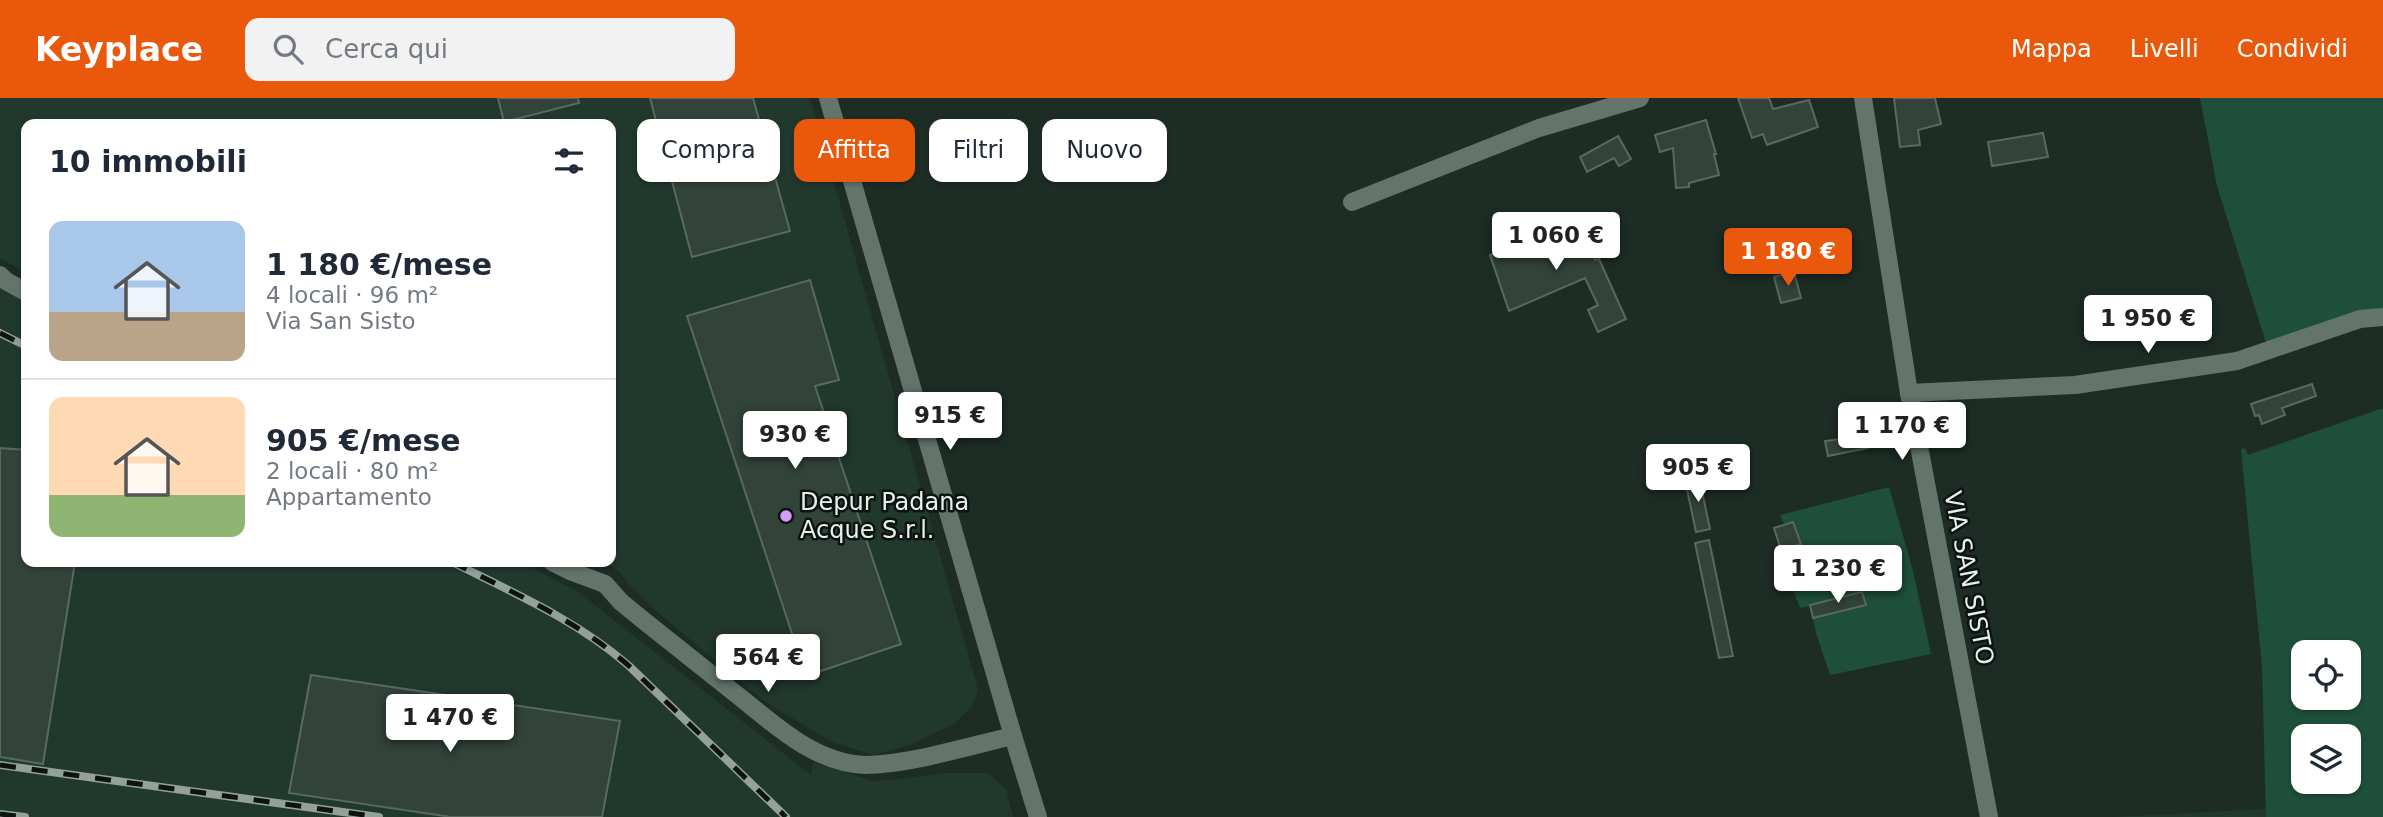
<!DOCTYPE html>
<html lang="it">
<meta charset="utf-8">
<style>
body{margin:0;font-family:"DejaVu Sans",sans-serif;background:#f2f2f3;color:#1f2937;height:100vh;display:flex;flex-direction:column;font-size:26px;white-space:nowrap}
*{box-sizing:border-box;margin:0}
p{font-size:23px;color:#747a83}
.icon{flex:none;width:38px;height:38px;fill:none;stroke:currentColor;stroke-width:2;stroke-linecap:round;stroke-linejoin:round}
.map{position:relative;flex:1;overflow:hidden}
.drawer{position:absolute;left:21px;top:21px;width:595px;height:448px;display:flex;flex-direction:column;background:#fff;border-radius:14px;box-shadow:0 2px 5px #0004}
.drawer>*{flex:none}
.top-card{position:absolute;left:637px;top:21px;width:665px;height:63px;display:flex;gap:14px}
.tools{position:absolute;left:2291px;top:542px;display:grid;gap:14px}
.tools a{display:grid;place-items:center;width:70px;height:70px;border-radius:14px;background:#fff;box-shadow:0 2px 5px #0004;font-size:35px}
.price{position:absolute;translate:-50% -60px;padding:0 16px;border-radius:7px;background:#fff;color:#222;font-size:23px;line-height:46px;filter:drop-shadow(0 2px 4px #0008)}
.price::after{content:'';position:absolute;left:50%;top:42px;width:21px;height:16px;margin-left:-10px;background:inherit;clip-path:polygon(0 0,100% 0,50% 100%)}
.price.on{background:#ea580c;color:#fff}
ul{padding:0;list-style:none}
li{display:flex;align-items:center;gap:21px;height:175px;padding:0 28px}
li+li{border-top:2px solid #e0e1e3}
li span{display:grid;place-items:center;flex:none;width:196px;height:140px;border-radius:14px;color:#555}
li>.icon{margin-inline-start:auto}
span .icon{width:84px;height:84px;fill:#fffc;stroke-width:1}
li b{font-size:30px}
h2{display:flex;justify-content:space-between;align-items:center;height:84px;padding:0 28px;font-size:30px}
.pill{padding:0 24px;border-radius:14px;background:#fff;box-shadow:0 2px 5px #0004;font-size:24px;line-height:63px}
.pill.on{background:#ea580c;color:#fff}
header{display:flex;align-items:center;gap:42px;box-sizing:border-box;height:98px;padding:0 35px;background:#ea580c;color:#fff}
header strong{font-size:33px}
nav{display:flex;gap:38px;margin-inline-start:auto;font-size:24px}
.search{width:490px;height:63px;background:#f2f2f3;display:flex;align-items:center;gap:18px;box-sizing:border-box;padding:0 24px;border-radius:14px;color:#747a83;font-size:26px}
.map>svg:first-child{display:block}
.built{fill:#21382d}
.green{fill:#1e4f3a;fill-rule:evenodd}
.building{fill:#32433a;stroke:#586960;stroke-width:2}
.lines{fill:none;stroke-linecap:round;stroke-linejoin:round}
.minor{stroke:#63756b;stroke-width:18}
.rail-casing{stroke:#94a19a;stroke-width:8}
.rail{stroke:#0c1310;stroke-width:5;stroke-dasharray:16;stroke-linecap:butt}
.poi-dot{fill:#d79bf9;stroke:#0c1310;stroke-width:2.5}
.labels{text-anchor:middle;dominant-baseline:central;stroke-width:5;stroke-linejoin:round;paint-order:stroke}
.poi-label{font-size:24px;fill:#e7f1ec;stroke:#0c1310;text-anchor:start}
.street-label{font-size:24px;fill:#e7f1ec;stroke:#0c1310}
</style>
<header>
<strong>Keyplace</strong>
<div class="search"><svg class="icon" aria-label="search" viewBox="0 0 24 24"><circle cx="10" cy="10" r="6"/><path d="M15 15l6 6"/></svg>Cerca qui</div>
<nav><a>Mappa</a><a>Livelli</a><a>Condividi</a></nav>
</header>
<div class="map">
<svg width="2383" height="719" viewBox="0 0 2383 719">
<rect width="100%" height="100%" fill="#1d2d25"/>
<g class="built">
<path d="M0,0H810L978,592L972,608L954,626L910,647L874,657L832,644L764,603L656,513L625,482L621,475L606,464H611V26H26V174L0,160Z"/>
<path d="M0,188L26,202V464H521L577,493L811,677L814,663L821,667L873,683L910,680L945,675H988L1006,691L1013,719H0Z"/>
<path d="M2265,711L2266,719H2111Z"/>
</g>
<g class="green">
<path d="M2200,0H2383V212L2351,215L2266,245L2217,88Z"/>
<path d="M2380,311H2383V719H2266L2262,569L2241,351L2245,350L2248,357ZM2303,555H2348V600H2303ZM2303,639H2348V684H2303Z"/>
<path d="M1889,389L1913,473L1931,556L1830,577L1816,535L1810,508L1800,510L1792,489L1802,486L1791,449L1781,452L1774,430L1784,426L1780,417Z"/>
</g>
<g class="building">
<path d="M498,0H578L579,5L504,24Z"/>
<path d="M650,0H753L790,133L692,159Z"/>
<path d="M1738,0H1769L1773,11L1809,2L1818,29L1767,47L1763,36L1752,40Z"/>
<path d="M1894,0H1935L1941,26L1918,32L1920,47L1900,49Z"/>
<path d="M1706,22L1716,56H1714L1719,77L1689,85V89L1676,90L1673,50L1660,54L1655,37Z"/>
<path d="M2043,35L2048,59L1992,68L1988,44Z"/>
<path d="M1618,38L1631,61L1619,68L1614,60L1587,74L1580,59Z"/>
<path d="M1579,121L1595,162L1599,161L1626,221L1598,234L1588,212L1598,207L1585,180L1509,213L1490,157L1528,143V142Z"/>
<path d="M1794,174L1801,200L1781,205L1774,179Z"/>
<path d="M810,182L839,282L815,288L901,546L806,578L687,218Z"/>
<path d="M2312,286L2316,298L2282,310L2285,317L2262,326L2259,317L2255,318L2251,306Z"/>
<path d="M1865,338L1868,350L1828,358L1825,343Z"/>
<path d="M0,350L26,352V464H75L43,666L0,659Z"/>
<path d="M1699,379L1710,431L1696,434L1685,382Z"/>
<path d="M1793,424L1801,446L1781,452L1774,430Z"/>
<path d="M1709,442L1733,558L1719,560L1695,445Z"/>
<path d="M1862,494L1866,507L1813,520L1810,507Z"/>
<path d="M311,577L620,623L602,719H451L289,695Z"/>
</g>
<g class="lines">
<g class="minor">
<path d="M828,0L1013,638L1038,719"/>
<path d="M1863,0L1909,295L1989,719"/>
<path d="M1352,104L1539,30L1640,0"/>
<path d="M0,177L6,183L26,194"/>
<path d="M1909,295L2075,287L2237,263L2360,221L2383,219"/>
<path d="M552,464L570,473L605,486L621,504L643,522C672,545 702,569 731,592C771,623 812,665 865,667C908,667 969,648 1013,638"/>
</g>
<defs>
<g id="rail">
<path d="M0,235L26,248"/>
<path d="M452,464C514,495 576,522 628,567L786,719"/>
<path d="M0,667L379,719"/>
<path d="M0,716L25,719"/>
</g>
</defs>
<use href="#rail" class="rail-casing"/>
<use href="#rail" class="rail"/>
</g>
<circle class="poi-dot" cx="786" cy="418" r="7"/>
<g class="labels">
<g class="poi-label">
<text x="800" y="404">Depur Padana<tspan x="800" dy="28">Acque S.r.l.</tspan></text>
</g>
<g class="street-label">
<text transform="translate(1969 480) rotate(79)">VIA SAN SISTO</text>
</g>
</g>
</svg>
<div class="tools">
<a><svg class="icon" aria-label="locate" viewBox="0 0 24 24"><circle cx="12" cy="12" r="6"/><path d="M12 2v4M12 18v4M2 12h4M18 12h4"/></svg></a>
<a><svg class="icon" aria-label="layers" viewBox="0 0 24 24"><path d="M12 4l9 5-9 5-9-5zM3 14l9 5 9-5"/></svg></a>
</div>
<b class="price" style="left:1556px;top:174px">1 060 €</b>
<b class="price on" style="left:1788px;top:190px">1 180 €</b>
<b class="price" style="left:2148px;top:257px">1 950 €</b>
<b class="price" style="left:950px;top:354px">915 €</b>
<b class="price" style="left:1902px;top:364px">1 170 €</b>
<b class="price" style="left:795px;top:373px">930 €</b>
<b class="price" style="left:1698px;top:406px">905 €</b>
<b class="price" style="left:1838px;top:507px">1 230 €</b>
<b class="price" style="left:768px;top:596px">564 €</b>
<b class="price" style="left:450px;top:656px">1 470 €</b>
<div class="top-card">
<a class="pill">Compra</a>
<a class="pill on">Affitta</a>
<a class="pill">Filtri</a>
<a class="pill">Nuovo</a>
</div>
<section class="drawer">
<h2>10 immobili<svg class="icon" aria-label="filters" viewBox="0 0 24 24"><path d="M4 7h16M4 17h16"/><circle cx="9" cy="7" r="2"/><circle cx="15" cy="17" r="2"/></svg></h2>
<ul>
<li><span style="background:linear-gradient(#a9c7e8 65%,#b9a48a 0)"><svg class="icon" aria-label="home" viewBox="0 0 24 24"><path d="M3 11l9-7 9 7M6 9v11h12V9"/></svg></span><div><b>1 180 €/mese</b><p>4 locali · 96 m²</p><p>Via San Sisto</p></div></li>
<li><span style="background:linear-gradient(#ffd9b3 70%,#8fb573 0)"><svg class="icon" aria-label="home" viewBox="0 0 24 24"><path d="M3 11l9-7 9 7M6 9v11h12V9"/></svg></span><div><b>905 €/mese</b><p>2 locali · 80 m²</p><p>Appartamento</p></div></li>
</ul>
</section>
</div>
